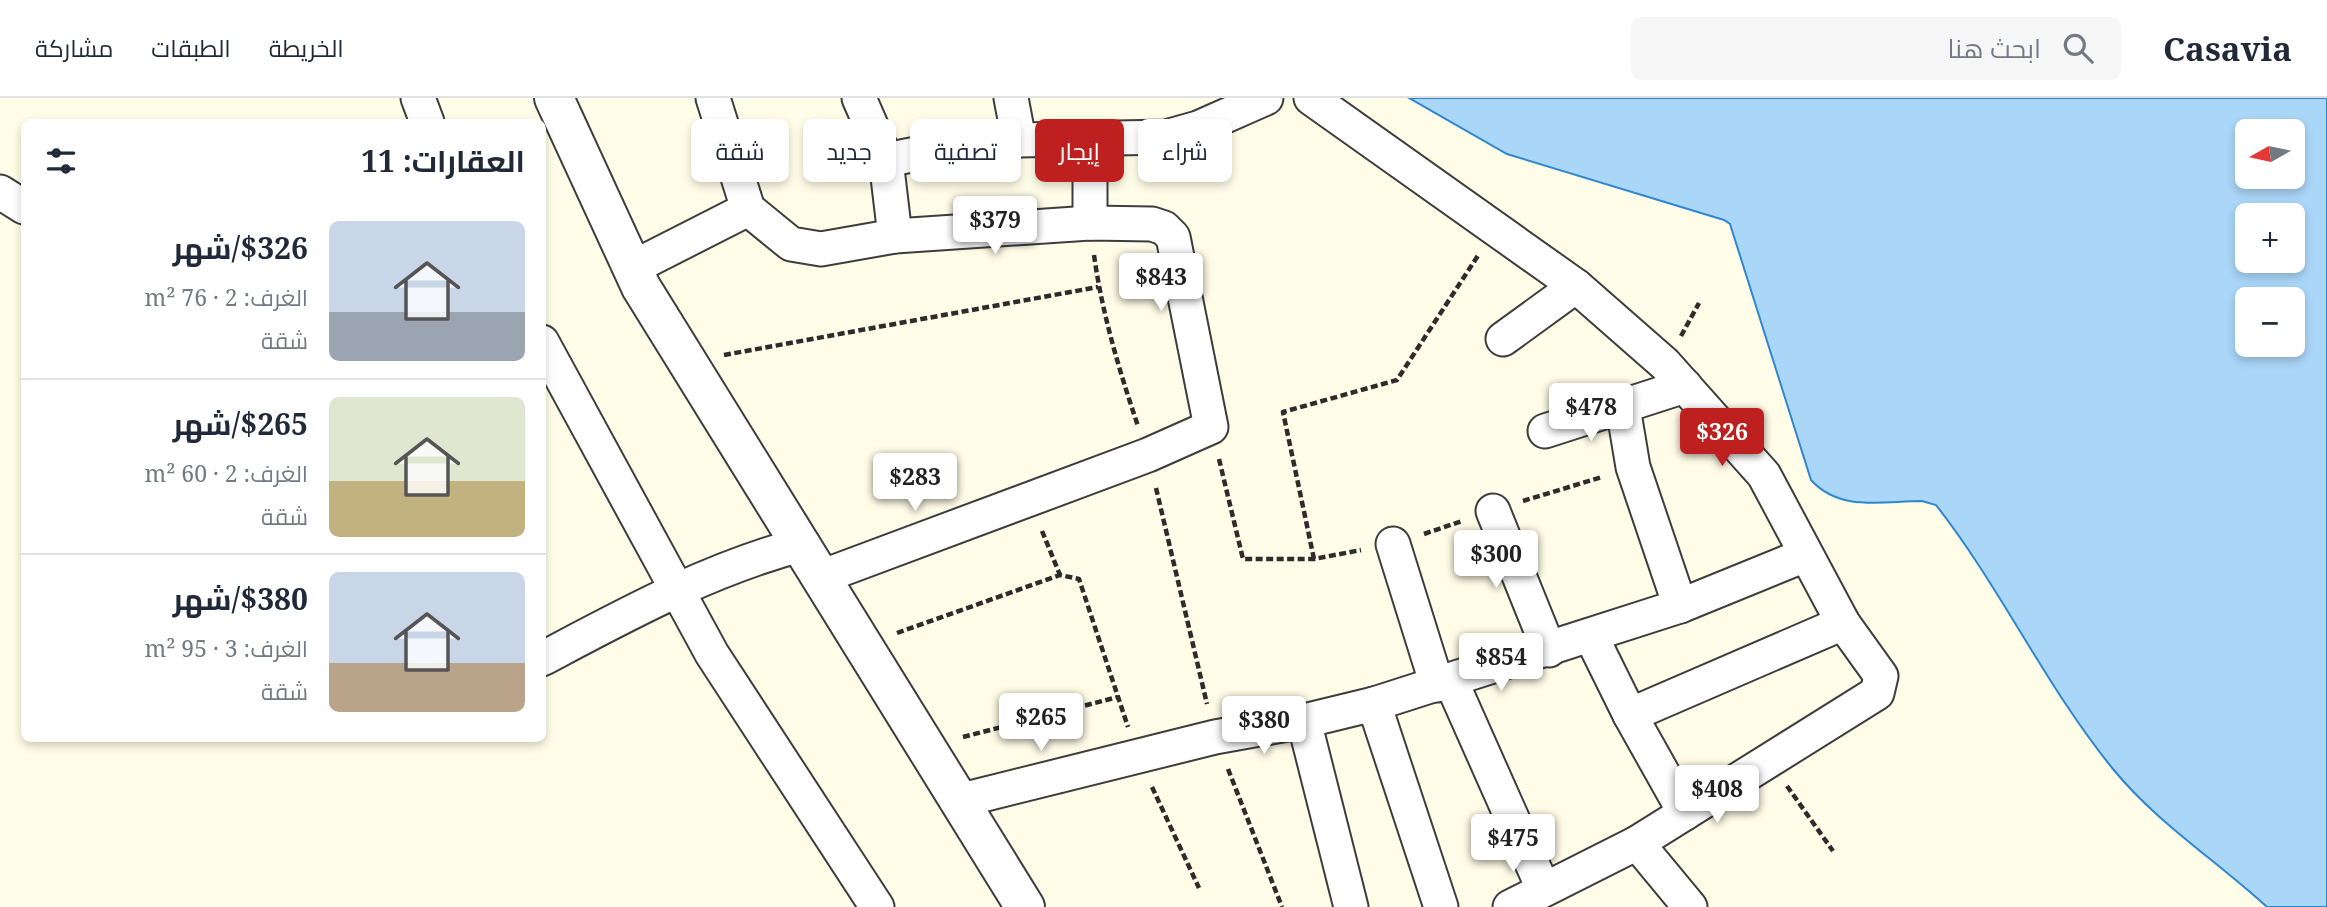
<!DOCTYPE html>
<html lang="ar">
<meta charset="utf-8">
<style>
body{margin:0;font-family:"Noto Serif",Cairo,serif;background:#f6f6f7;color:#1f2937;direction:rtl;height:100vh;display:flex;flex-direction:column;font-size:26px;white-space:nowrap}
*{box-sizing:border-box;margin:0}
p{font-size:23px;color:#747a83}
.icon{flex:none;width:38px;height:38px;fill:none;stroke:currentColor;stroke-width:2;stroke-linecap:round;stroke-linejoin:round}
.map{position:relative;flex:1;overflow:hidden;direction:ltr}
.side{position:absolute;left:21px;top:21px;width:525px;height:623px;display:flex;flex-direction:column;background:#fff;border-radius:10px;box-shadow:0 4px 10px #0003;direction:rtl}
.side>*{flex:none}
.hud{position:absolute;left:567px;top:21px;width:665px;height:63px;direction:rtl;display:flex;gap:14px}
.needle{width:46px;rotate:261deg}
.tools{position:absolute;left:2235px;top:21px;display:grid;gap:14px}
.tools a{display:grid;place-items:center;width:70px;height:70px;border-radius:10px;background:#fff;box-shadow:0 4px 10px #0003;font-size:35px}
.price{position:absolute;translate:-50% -60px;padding:0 16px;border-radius:7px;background:#fff;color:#222;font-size:23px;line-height:46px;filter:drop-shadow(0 2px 4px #0008)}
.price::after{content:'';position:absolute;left:50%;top:42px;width:21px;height:16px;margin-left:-10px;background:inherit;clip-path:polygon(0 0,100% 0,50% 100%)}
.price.active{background:#bd201f;color:#fff}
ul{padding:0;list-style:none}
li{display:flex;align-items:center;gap:21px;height:175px;padding:0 21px}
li+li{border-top:2px solid #e0e1e3}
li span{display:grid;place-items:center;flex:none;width:196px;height:140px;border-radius:10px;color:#555}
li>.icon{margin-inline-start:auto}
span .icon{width:84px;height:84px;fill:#fffc;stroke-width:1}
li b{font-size:30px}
h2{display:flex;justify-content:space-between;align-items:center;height:84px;padding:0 21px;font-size:30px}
.tag{padding:0 24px;border-radius:10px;background:#fff;box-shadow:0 4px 10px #0003;font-size:24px;line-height:63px}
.tag.active{background:#bd201f;color:#fff}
header{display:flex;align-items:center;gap:42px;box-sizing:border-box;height:98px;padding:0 35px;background:#fff;border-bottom:2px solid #e0e1e3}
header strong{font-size:33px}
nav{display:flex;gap:38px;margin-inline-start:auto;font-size:24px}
.search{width:490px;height:63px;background:#f6f6f7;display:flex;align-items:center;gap:18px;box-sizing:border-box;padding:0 24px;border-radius:10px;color:#747a83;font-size:26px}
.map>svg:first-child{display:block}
.water{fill:#aad6f8;stroke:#2f87d1;stroke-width:2;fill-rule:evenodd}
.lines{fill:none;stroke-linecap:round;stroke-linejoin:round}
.minor-casing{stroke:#3d3d3d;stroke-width:37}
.tertiary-casing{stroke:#3d3d3d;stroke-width:42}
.path{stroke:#2c2c2c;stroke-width:4.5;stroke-dasharray:7 3.5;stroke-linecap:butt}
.minor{stroke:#fff;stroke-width:33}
.tertiary{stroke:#fff;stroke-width:38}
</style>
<header>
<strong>Casavia</strong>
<div class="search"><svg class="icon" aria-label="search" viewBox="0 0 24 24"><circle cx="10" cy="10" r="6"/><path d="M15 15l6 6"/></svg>ابحث هنا</div>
<nav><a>الخريطة</a><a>الطبقات</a><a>مشاركة</a></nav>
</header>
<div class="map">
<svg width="2327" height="809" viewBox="0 0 2327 809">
<rect width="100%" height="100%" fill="#fffce7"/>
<path class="water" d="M1409,0H2327V809H2267C2216,762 2157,725 2113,671C2046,589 2001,490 1936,407L1922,403C1882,403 1840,414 1811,382L1730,126L1724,122L1507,56ZM2247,33H2292V79H2247ZM2247,117H2292V163H2247ZM2247,201H2292V247H2247Z"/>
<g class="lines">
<defs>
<g id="minor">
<path d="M418,0L427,24"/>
<path d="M713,0L748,111L791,146L821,151L895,138L1090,125L1152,126L1164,130L1173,139L1211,329L1148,357L821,479"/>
<path d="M859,0L886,62L895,138"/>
<path d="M1011,0L1019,42"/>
<path d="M1311,0L1576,188L1665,266L1764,377L1843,525L1881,578L1877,595L1637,745L1510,809"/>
<path d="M1090,42V125"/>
<path d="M886,62L952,49L1019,42L1166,39L1198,30L1266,0"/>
<path d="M0,94L24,109"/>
<path d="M632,170L748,111"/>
<path d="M1503,241L1576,188"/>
<path d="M542,244L712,556L877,809"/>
<path d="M1623,309L1633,369L1680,508"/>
<path d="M1545,333L1685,288"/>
<path d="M1493,413L1549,552"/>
<path d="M1393,446L1437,587"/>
<path d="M1591,538L1630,617L1685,715"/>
<path d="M542,561C627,516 709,471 803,446"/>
<path d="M1451,583L1543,790"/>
<path d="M1374,606L1441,809"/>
<path d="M1630,617L1843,525"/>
<path d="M1304,623L1351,809"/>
<path d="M958,703L1215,639L1304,623L1374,606L1680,508L1805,457"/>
<path d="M1637,745L1690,809"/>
</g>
<path id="tertiary" d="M554,0L641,189L1025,809"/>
</defs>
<use href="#minor" class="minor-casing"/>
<use href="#tertiary" class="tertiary-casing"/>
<g class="path">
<path d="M1094,157C1102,215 1119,272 1138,328"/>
<path d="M1681,238L1699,205"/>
<path d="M724,257L1098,189"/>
<path d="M1219,361L1243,461H1314L1361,452"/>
<path d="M1156,390L1207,606"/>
<path d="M1523,403L1602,379"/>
<path d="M1042,433L1060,477"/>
<path d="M1424,436L1462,423"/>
<path d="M1314,461L1283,314L1397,282L1479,156"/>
<path d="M897,535L1060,477L1079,481L1128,629"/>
<path d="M963,639L1118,599"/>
<path d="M1228,671L1282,809"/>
<path d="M1787,688L1833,753"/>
<path d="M1152,689L1199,790"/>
</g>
<use href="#minor" class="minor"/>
<use href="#tertiary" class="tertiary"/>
</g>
</svg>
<div class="tools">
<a><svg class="needle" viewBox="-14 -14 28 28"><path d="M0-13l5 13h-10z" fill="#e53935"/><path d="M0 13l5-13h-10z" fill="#747a83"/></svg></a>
<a>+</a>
<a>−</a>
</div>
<b class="price" style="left:995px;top:158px">$379</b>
<b class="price" style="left:1161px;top:215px">$843</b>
<b class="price" style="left:1591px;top:345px">$478</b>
<b class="price active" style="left:1722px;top:370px">$326</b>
<b class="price" style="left:915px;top:415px">$283</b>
<b class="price" style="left:1496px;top:492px">$300</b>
<b class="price" style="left:1501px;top:595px">$854</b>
<b class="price" style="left:1041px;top:655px">$265</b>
<b class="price" style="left:1264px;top:658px">$380</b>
<b class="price" style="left:1717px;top:727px">$408</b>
<b class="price" style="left:1513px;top:776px">$475</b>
<div class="hud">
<a class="tag">شراء</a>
<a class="tag active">إيجار</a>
<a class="tag">تصفية</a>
<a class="tag">جديد</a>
<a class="tag">شقة</a>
</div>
<section class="side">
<h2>العقارات: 11<svg class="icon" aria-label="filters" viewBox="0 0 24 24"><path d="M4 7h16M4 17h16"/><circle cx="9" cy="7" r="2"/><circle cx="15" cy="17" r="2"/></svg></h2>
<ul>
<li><span style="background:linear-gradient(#c9d6e8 65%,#9aa5b1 0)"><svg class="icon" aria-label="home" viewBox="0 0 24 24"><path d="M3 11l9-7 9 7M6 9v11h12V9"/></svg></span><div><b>$326/شهر</b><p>الغرف: 2 · 76 m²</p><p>شقة</p></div></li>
<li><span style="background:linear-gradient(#dfe7d0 60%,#c2b280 0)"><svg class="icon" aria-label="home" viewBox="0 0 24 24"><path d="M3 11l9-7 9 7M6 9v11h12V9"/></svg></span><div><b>$265/شهر</b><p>الغرف: 2 · 60 m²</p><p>شقة</p></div></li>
<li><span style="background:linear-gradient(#c9d6e8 65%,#b9a48a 0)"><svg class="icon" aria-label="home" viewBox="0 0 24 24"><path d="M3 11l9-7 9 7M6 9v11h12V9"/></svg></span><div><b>$380/شهر</b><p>الغرف: 3 · 95 m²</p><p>شقة</p></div></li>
</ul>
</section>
</div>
